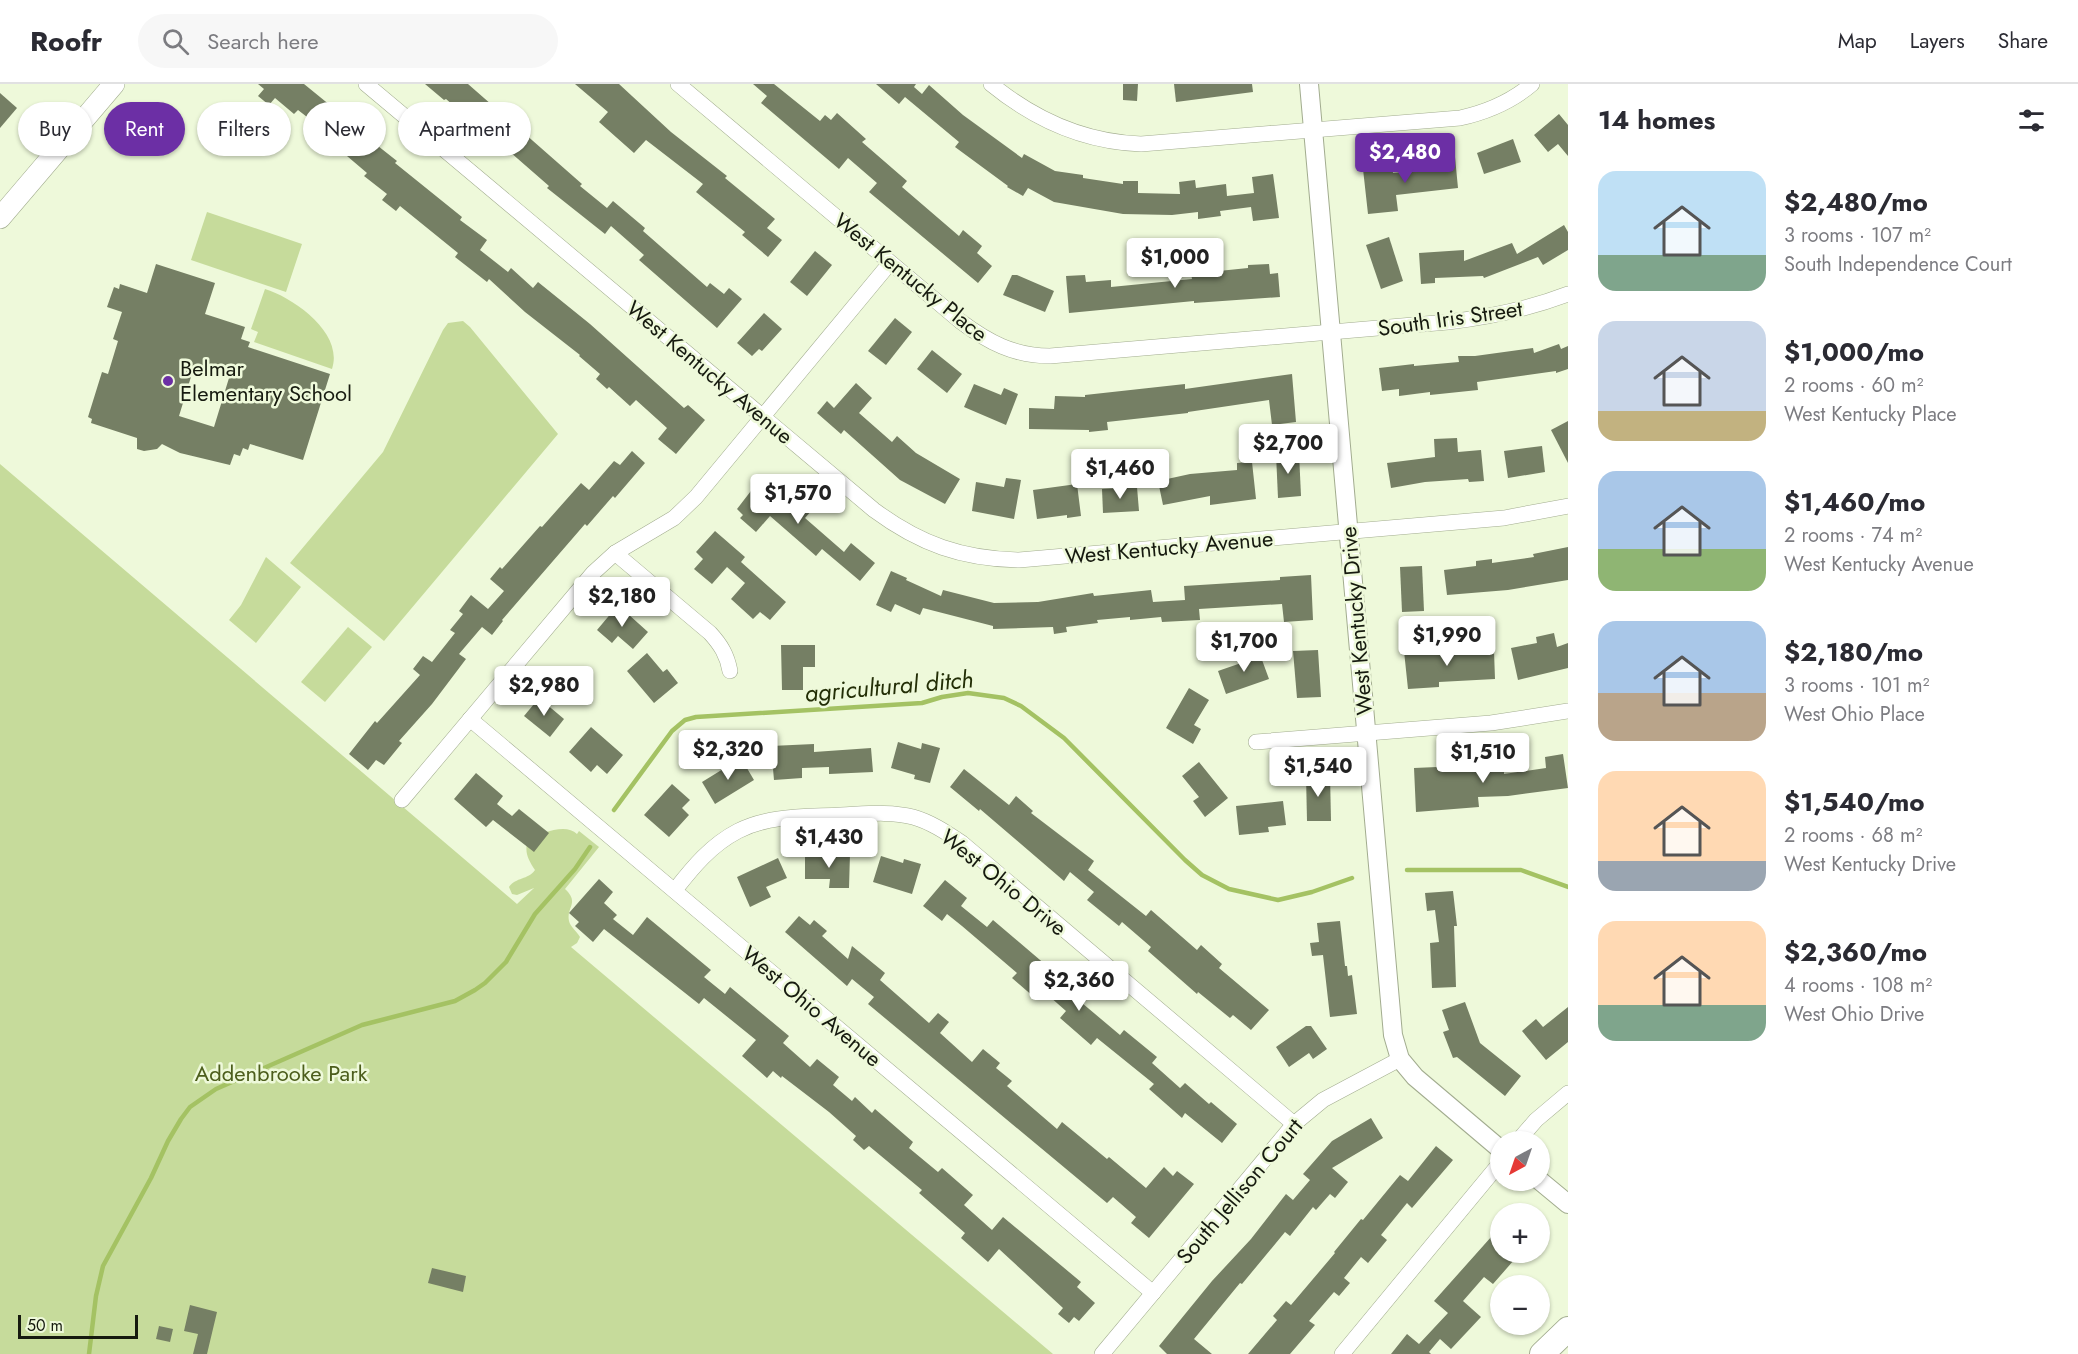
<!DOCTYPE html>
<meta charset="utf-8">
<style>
body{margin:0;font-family:Jost,sans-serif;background:#f7f7f7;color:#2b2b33;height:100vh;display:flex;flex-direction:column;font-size:22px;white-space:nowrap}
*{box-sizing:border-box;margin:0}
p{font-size:20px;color:#7c7c81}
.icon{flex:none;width:33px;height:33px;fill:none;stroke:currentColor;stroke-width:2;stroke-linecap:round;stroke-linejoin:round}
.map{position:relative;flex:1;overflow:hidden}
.drawer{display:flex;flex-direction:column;background:#fff;width:510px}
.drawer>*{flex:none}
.hud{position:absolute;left:18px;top:18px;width:570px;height:54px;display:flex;gap:12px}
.needle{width:39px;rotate:220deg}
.tools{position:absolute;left:1490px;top:1047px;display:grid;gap:12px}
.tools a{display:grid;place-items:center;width:60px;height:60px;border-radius:50%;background:#fff;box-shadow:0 2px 4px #0004;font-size:30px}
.scale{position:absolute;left:18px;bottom:15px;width:120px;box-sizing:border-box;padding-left:6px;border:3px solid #161a0f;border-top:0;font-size:16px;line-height:21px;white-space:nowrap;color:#161a0f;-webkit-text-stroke:4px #eef9da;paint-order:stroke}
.price{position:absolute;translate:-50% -51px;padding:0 14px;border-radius:6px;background:#fff;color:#222;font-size:20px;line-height:39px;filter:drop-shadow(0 2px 3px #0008)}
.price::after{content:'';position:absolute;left:50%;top:36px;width:18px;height:14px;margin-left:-9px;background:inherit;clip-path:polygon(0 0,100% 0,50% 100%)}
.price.selected{background:#6c2fa5;color:#fff}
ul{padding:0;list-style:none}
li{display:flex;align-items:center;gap:18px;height:150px;padding:0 30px}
li span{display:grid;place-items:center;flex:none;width:168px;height:120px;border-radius:18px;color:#555}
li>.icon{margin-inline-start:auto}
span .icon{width:72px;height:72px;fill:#fffc;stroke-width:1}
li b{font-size:26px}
h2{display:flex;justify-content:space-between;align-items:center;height:72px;padding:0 30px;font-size:26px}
.chip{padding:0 21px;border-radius:27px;background:#fff;box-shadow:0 2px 4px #0004;font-size:21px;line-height:54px}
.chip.selected{background:#6c2fa5;color:#fff}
header{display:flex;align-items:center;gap:36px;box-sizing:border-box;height:84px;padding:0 30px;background:#fff;border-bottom:2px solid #e1e1e2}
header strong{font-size:28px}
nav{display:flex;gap:33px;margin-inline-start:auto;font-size:21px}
.search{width:420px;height:54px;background:#f7f7f7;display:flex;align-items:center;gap:15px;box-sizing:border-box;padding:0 21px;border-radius:33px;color:#7c7c81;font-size:22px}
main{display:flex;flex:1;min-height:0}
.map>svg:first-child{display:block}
.green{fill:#c6db9b}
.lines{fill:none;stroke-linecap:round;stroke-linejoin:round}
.stream{stroke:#a4c263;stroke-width:4.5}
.building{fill:#757f64;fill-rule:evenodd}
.minor-casing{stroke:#a2ac8f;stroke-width:16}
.tertiary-casing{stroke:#a2ac8f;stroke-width:20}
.secondary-casing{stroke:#a2ac8f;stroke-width:22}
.primary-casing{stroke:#a2ac8f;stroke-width:26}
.minor{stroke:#fff;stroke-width:15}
.tertiary{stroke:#fff;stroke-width:18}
.secondary{stroke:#fff;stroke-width:21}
.primary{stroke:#fff;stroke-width:24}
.poi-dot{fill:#6c2fa5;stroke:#eef9da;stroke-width:2}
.labels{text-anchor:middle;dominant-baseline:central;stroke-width:5;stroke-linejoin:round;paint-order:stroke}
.street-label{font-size:22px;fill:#161a0f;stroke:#eef9da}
.poi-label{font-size:22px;fill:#161a0f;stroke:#eef9da;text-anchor:start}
.park-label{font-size:22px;fill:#4c5e1c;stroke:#eef9da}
.water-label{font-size:24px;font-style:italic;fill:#232e06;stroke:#eef9da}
</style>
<header>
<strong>Roofr</strong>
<div class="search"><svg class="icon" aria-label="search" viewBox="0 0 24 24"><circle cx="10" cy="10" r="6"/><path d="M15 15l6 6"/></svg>Search here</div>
<nav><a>Map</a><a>Layers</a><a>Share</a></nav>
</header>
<main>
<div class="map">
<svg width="1568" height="1270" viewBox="0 0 1568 1270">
<rect width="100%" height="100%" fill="#eef9da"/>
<g class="green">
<path d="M207,128L302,160L286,208L191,176Z"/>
<path d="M265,205C294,214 344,249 332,285L254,258L258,248L251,245Z"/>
<path d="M463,237L470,243L558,350L384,557L290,479L383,368L443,246L448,239Z"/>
<path d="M0,380L517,820L534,804L517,811L512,810L509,803C516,793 528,796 535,786C528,775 524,768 528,756C541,749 566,739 577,750L579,747L599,763L565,805C580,819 566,823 569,837C570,842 577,848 580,853L577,859L571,863L1053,1270H0Z"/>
<path d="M266,473L301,503L256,559L229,536L241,521Z"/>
<path d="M348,543L372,563L325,618L301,598Z"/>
</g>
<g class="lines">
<g class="stream">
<path d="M614,726L672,647L685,636L696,633L922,619L942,613L968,609L1004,614L1021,622L1064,654L1185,776L1202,791L1229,805L1278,816L1312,808L1352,794"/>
<path d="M1407,786H1521L1568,803"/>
<path d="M89,1270L96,1212L103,1182L151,1094L168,1057L181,1035L190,1023L216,1005L362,941L455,917L475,906L485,899L506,878L535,830L575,785L590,763"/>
</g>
</g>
<g class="building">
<path d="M258,0H304L379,61L378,62L397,77L395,79L462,133L460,136L487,156L480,166L508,188L511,184L533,204L538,198L590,240L684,324L688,321L705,336L676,370L658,355L667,344L636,316L630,322L609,303L607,305L596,295L600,290L579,272L580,271L525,228L489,195L487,198L455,173L458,169L400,122L396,127L382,116L387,110L364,92L367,89L347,72L351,67L298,26L294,30L275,14L269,21L258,12L264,5Z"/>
<path d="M425,0H468L582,100L580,102L607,124L613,117L645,144L643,147L707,203L710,199L724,210L729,204L742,215L717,244L639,176L644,171L611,142L605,150L547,104L549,102L495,55L493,56L446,15L444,16Z"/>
<path d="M575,0H619L671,48L727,92L725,94L775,135L767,144L782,156L768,173L742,151L745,148L696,108L703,100L646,56L634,69L599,38L608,28Z"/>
<path d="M753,0H774L820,37L825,31L831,36L837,29L866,55L862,58L907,97L902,103L959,152L963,146L982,162L977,169L992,182L978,199L869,108L877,99L848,74L839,85L761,19L767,12Z"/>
<path d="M876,0H916L914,3L922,10L929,1L963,31L1022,74L1024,70L1055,87L1083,91V94L1123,100V97H1138V109L1180,110L1179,98L1195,96L1196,104L1226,100L1227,112L1254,109L1252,93L1273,90L1279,134L1253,137L1251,123L1220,127L1221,132L1198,135V128L1172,131L1123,130L1054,118L1028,104L1023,112L1007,103L1008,102L955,63L959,58L905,13L899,20Z"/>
<path d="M1123,0H1138L1137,17L1123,16Z"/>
<path d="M1174,0H1252L1253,8L1176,18Z"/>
<path d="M0,9L17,24L0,44Z"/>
<path d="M1559,30L1568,41V72L1558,60L1548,68L1534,51Z"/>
<path d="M1513,55L1521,78L1484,90L1477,69Z"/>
<path d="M1455,73L1458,104L1396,111L1398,127L1368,130L1363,85L1392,81L1393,89L1441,85L1440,74Z"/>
<path d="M1564,141L1568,148V166L1543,181L1538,173L1484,194L1483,192L1435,194V199L1421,200L1419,169L1464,166V177L1512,159L1517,170Z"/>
<path d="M1389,153L1403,197L1381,205L1366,161Z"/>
<path d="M815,167L832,181L807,212L790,198Z"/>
<path d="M156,180L215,199L205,230L245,243L241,255L250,258L248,263L330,290L303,376L250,360L248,366L243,364L240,372L234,370L230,381L180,369L162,360L157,365L144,367L137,365V354L91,339L92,335L88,333L102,288L108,290L118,257L113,255L122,228L107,223L114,203L119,205L120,200L147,209ZM194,283L229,294L214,343L179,332Z"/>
<path d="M1269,180L1270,190L1278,189L1280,213L1194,219V217L1069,229L1066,192L1085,191L1086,198L1111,196V203L1192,195L1190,183L1208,181L1209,188L1248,184V181Z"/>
<path d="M1012,191H1017L1054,207L1045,228L1003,211Z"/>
<path d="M764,229L782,245L762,267L759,265L752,272L737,259Z"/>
<path d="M895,234L912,248L886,281L868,267Z"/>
<path d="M1559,260L1561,265L1568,262V285L1556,289V287L1477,298L1478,306L1430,311V308L1399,312V305L1382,307L1379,284L1414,280V282L1459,278L1458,272H1475L1533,264L1534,269Z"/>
<path d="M932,266L962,290L947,309L917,285Z"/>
<path d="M1292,290L1296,338L1272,341L1269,316L1188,328V329L1107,338L1108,346L1089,348V346L1029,345V324L1054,325L1055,312L1085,313V311L1185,300V305Z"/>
<path d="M856,299L872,314L859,329L892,358L897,352L916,369L960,395L945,420L900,396L844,346L841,350L817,329L827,317L834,324Z"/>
<path d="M974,300L1001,311L1004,304L1018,310L1006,341L964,323Z"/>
<path d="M1568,337V379L1551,346Z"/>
<path d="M1457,354L1458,368L1481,366L1484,397L1469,398L1468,395L1425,398L1391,404L1387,379L1435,373L1434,355Z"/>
<path d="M1542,362L1545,388L1508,394L1504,367Z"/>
<path d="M632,367L645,379L615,414L613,412L587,442L585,440L502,536L503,537L492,551L482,543L459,570L466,575L432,620L399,657L402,659L384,681L376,676L368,686L349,670L375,637L377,639L420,591L413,585L423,572L432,578L455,549L450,546L463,530L459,527L471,511L488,525L504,507L490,495L500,483L502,485L540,442L542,443L581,399L589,406L614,377L620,381Z"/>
<path d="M1299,369L1301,412L1278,414L1276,370Z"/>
<path d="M1252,378L1256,415L1210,421V412L1163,421L1158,397L1190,390L1237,386V379Z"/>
<path d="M764,390L798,420L801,417L812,426L805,434L844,468L851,459L875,479L860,497L822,465L816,472L770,432L756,448L740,434L743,431L737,425Z"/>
<path d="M1006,394L1021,396L1014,435L972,427L976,398L1004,403Z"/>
<path d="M1077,400L1081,432L1067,434V431L1037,435L1033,406Z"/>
<path d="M1137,403L1139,427L1103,429L1102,405Z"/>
<path d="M715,447L745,473L741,478L786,518L770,536L760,528L753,535L731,515L745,499L727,483L712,500L694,485L703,475L696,468Z"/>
<path d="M1568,463V496L1508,506L1447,511L1444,486L1476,482V477L1492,475V479L1534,473L1533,470Z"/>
<path d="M1422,482L1424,527L1402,528L1400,483Z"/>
<path d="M891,487L907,494L906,496L941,512L943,506L994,519L1038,518L1093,509L1094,512L1151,506L1153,518L1185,516L1184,502L1280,496V493L1311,491L1313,536L1284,538L1282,520L1199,525L1200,536L1162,538L1161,533L1130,536V533L1097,536L1098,539L1066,543L1067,548L1054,550L1053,543L993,545V542L923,524L920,531L895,520L891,528L876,521Z"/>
<path d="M618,521L648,548L633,565L618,552L612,559L597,546Z"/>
<path d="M1554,549L1557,563L1568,559V584L1518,596L1511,564L1537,559L1536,553Z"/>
<path d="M781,561H815V583H803V606H782Z"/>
<path d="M1258,565L1269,595L1226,610L1218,587L1244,578L1242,571Z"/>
<path d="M1437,565V570L1494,567L1495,595L1439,598V603L1408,605L1404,567Z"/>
<path d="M1318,566L1321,613L1297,614L1293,567Z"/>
<path d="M647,569L663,588L667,585L678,599L654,619L627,587Z"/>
<path d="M1189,604L1209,616L1194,641L1201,645L1193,660L1166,644Z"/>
<path d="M539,614L564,635L550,653L524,632Z"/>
<path d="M591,643L623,671L607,690L597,681L591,688L569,668Z"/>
<path d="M898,658L921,665L922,659L940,664L930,699L914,695L915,691L891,684Z"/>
<path d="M814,660V668L871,664L873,688L829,690V683L802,684V694L774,696L771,662Z"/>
<path d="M1563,670L1568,704L1508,712L1478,713L1479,723L1416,728L1414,684L1437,683V686L1489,685V681H1504V690L1546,684L1545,673Z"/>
<path d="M741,674L754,696L715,720L702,698Z"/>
<path d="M1199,678L1228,714L1205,733L1193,717L1199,713L1182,692Z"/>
<path d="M964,685L1009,721L1016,712L1033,727L1031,729L1094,777L1088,786L1146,832L1151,826L1197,866L1201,861L1222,880L1219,884L1269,926L1251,946L1233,931L1230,934L1198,908L1197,910L1148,867L1151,863L1122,838L1119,842L1087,816L1094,808L1070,788L1064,797L980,725L979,727L950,703Z"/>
<path d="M476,689L503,712L497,720L512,732L519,725L549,749L534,768L493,736L486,743L454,715Z"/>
<path d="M1306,691H1330L1331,737H1307Z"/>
<path d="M672,700L690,716L682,724L689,731L669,753L644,731Z"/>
<path d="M1283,717L1286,741L1268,743L1269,748L1239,751L1236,722Z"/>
<path d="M805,769L850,770L849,804H829L830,795H805Z"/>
<path d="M881,772L903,779L904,775L921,780L912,810L873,798Z"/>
<path d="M778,774L787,794L766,803L771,813L750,823L737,793Z"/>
<path d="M599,795L613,808L604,819L617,831L613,835L633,851L647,833L711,886L704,893L725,910L730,903L789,952L783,959L810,983L817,975L839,993L833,1001L852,1017L855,1013L872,1029L875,1025L913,1058L909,1064L938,1088L942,1084L973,1111L964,1121L992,1146L1003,1133L1081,1198L1077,1203L1095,1219L1079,1237L1074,1233L1069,1239L1058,1230L1063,1224L999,1165L988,1178L961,1154L965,1149L919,1109L922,1106L869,1062L864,1066L853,1056L856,1052L829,1028L782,992L781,994L773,987L767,994L742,972L756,956L704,914L699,920L604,845L593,858L575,842L579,838L569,829Z"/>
<path d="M945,796L967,814L961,822L987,843L993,836L1067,899L1063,903L1120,951L1124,946L1157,973L1152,979L1180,1004L1185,999L1209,1020L1211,1018L1237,1040L1222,1059L1185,1029L1182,1034L1149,1005L1154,1000L1097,954L1091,961L1060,934L1066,927L1041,905L1034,913L1012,894L1017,889L962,842L947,830L942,837L923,822Z"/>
<path d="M1453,807L1457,842H1454L1456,903L1432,904L1430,859L1439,858L1435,826L1427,827L1425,809Z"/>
<path d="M799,832L810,841L814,836L827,847L822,852L848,875L852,862L885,889L880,896L929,939L938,929L949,938L940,949L972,978L983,965L1000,979L996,984L1012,997L1007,1002L1057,1045L1062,1038L1107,1075L1109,1073L1146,1104L1164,1083L1173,1092L1177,1087L1194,1100L1149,1154L1131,1139L1136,1133L1113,1113L1107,1119L868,920L874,913L852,895L847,902L785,848Z"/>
<path d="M1340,837L1345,882H1347L1348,892L1352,891L1357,930L1330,933L1323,871L1312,872L1310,859L1319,858L1317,839Z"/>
<path d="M1465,918L1480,959L1521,992L1505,1012L1457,973L1453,974L1443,948L1449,946L1442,926Z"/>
<path d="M1568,923V958L1546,976L1522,947L1536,935L1543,943Z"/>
<path d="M1306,942H1311L1327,965L1313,975L1309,969L1289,983L1276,963Z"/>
<path d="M1371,1034L1383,1054L1332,1084L1348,1098L1335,1114L1330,1110L1316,1126L1313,1123L1290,1152L1285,1148L1242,1200L1240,1199L1194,1255L1212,1270H1167L1159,1262L1212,1197L1251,1155L1286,1110L1293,1116L1310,1096L1303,1090L1332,1057Z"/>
<path d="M1436,1062L1453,1076L1412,1124L1407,1119L1381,1151L1387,1156L1368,1179L1361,1173L1344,1194L1350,1199L1339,1212L1334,1208L1309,1237L1315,1241L1290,1270H1248L1277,1236L1273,1232L1286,1217L1291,1221L1335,1169L1334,1168L1361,1135L1363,1136L1400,1091L1408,1097Z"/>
<path d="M1500,1143V1168H1521L1493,1200L1484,1193L1463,1217L1481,1233L1451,1265L1440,1255L1429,1268L1431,1270H1391L1407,1250L1419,1260L1448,1229L1434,1217Z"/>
<path d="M432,1184L466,1192L463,1208L428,1199Z"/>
<path d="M190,1221L217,1228L207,1270H193L198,1250L184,1247Z"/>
<path d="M159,1242L173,1245L170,1258L156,1255Z"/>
</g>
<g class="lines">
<defs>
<g id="minor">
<path d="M366,0L874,426C920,460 962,475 1019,476L1504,434L1568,422"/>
<path d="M678,0L960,237C988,258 1014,272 1050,272L1448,238C1490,233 1529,225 1568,210"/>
<path d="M991,0C1035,36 1084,58 1141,60L1460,34C1487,28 1511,18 1532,0"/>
<path d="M615,469L710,549C721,561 727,571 730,587"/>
<path d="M470,635L1153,1209"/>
<path d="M1256,658L1491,639L1568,627"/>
<path d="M402,716L593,489L615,469L674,434L696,413L890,179"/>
<path d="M675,806C693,783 711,761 738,747C769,731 806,733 841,731C865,730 890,727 913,733C931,738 947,749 962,759L1294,1040"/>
<path d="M1517,1058L1536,1036L1568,1009"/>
<path d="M1102,1270L1294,1040L1323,1016L1400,975"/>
<path d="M1342,1270L1500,1079"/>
</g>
<g id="tertiary">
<path d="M1309,0L1393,951L1400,975L1415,993L1500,1065"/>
<path d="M1539,1096L1568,1120"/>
</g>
<path id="secondary" d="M0,134L114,0"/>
<path id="primary" d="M1542,1270L1568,1245"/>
</defs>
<use href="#minor" class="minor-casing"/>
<use href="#tertiary" class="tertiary-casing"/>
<use href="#secondary" class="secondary-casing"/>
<use href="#primary" class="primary-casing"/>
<use href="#minor" class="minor"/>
<use href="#tertiary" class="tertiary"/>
<use href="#secondary" class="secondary"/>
<use href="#primary" class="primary"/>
</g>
<circle class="poi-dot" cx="168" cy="297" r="6"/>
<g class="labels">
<g class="street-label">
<text transform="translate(911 193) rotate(39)">West Kentucky Place</text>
<text transform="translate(1450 234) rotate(-8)">South Iris Street</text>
<text transform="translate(710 288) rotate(40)">West Kentucky Avenue</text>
<text transform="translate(1169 463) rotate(-5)">West Kentucky Avenue</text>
<text transform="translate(1356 537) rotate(-95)">West Kentucky Drive</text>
<text transform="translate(1004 798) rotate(39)">West Ohio Drive</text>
<text transform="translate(812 922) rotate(40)">West Ohio Avenue</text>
<text transform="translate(1239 1107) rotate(-50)">South Jellison Court</text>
</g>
<g class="poi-label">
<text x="180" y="284">Belmar<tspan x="180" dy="25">Elementary School</tspan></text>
</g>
<g class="park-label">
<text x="281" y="989">Addenbrooke Park</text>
</g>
<g class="water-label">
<text transform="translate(889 602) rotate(-5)">agricultural ditch</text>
</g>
</g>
</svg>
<div class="tools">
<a><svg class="needle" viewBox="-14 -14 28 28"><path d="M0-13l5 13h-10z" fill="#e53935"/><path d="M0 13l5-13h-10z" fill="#7c7c81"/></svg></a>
<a>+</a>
<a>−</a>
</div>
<div class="scale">50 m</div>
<b class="price selected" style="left:1405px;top:100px">$2,480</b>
<b class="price" style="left:1175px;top:205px">$1,000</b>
<b class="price" style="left:1288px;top:391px">$2,700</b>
<b class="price" style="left:1120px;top:416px">$1,460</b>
<b class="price" style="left:798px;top:441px">$1,570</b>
<b class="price" style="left:622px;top:544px">$2,180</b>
<b class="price" style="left:1447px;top:583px">$1,990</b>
<b class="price" style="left:1244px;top:589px">$1,700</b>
<b class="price" style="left:544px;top:633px">$2,980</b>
<b class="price" style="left:728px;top:697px">$2,320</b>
<b class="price" style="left:1483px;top:700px">$1,510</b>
<b class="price" style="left:1318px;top:714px">$1,540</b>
<b class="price" style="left:829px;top:785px">$1,430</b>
<b class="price" style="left:1079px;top:928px">$2,360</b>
<div class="hud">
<a class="chip">Buy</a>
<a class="chip selected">Rent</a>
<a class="chip">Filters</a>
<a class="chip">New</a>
<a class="chip">Apartment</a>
</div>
</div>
<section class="drawer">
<h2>14 homes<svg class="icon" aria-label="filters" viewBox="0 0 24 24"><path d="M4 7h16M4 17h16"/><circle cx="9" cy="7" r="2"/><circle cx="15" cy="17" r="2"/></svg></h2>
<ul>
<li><span style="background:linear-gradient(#bfe0f5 70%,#7fa58c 0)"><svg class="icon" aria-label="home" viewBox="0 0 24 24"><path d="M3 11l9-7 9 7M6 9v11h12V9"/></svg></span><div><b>$2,480/mo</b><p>3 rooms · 107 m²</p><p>South Independence Court</p></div></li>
<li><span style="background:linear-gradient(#c9d6e8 75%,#c2b280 0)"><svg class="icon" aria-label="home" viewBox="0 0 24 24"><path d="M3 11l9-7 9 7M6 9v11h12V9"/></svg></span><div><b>$1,000/mo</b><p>2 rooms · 60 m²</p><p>West Kentucky Place</p></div></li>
<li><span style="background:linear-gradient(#a9c7e8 65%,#8fb573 0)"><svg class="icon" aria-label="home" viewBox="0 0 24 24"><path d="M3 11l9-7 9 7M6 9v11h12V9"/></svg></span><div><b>$1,460/mo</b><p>2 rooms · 74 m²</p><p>West Kentucky Avenue</p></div></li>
<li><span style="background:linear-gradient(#a9c7e8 60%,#b9a48a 0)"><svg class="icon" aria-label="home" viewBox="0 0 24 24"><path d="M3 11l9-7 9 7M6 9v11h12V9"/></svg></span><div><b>$2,180/mo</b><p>3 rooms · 101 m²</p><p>West Ohio Place</p></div></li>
<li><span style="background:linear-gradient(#ffd9b3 75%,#9aa5b1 0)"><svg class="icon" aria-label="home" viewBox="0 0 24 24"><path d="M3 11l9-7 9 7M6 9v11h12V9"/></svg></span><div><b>$1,540/mo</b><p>2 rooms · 68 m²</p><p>West Kentucky Drive</p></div></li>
<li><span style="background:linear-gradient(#ffd9b3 70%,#7fa58c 0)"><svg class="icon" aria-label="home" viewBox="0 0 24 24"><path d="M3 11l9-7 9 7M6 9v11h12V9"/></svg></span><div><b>$2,360/mo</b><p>4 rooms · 108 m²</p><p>West Ohio Drive</p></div></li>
</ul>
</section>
</main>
